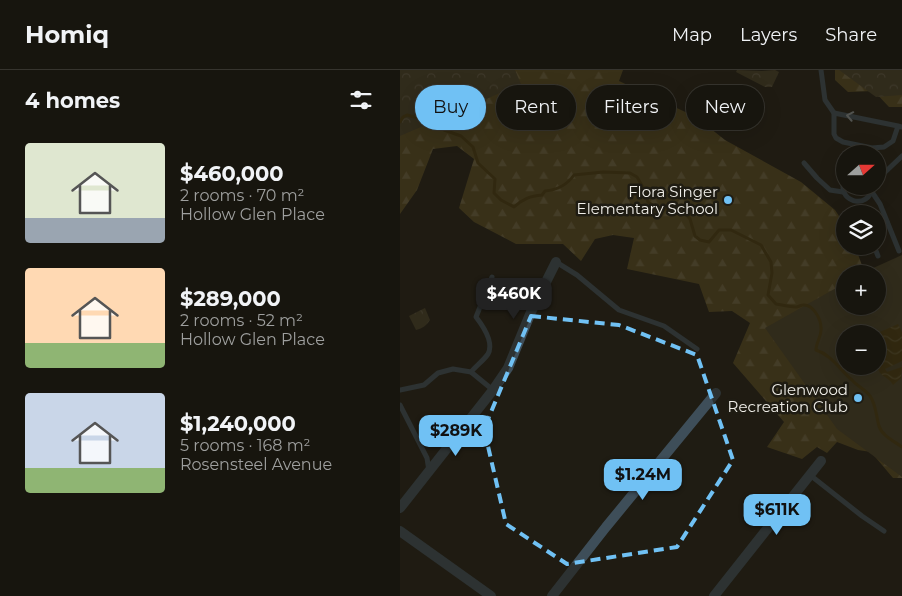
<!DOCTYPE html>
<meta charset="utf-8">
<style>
body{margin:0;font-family:Montserrat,sans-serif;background:#24221c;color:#f1f3f6;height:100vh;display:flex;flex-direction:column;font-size:19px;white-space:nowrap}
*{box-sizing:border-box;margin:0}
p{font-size:16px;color:#9e9f9e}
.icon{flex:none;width:28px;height:28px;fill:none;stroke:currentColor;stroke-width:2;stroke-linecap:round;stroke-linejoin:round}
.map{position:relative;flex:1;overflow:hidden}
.drawer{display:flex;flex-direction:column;background:#17150e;width:400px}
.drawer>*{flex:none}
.top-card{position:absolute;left:15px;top:15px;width:411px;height:45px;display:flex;gap:10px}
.needle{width:32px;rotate:69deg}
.tools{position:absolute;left:436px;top:75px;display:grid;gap:10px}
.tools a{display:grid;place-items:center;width:50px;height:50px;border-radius:50%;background:#17150e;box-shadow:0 5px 20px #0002,0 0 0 1px #36342e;font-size:25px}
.price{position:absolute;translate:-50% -42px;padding:0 11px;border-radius:10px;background:#70c1f4;color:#111;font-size:16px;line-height:32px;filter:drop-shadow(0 1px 2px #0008)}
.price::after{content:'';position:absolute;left:50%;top:30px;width:15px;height:11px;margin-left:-8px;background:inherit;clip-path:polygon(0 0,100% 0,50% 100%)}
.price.on{background:#222;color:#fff}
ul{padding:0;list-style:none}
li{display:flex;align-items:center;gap:15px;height:125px;padding:0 25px}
li span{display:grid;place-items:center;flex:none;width:140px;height:100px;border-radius:5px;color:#555}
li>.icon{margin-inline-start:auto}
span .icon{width:60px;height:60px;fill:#fffc;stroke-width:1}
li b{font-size:21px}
h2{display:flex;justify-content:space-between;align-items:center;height:60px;padding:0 25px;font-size:21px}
.chip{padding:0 18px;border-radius:22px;background:#17150e;box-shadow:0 5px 20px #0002,0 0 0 1px #36342e;font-size:18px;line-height:45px}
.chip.on{background:#70c1f4;color:#111}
header{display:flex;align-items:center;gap:30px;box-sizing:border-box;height:70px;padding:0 25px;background:#17150e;border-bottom:1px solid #36342e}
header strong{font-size:24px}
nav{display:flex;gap:28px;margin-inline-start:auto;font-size:18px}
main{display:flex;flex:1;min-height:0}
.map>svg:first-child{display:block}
.forest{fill:url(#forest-firs)}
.park{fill:url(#park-crowns)}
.pitch{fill:#463e26;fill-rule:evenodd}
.water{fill:url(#water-waves)}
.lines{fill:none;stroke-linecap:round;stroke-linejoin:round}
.stream{stroke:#47390e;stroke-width:3}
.service{stroke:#3e4e59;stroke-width:5}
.minor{stroke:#3e4e59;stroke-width:10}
.oneway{stroke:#8e9699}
.marked{fill:none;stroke:#70c1f4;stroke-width:4;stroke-dasharray:10 6;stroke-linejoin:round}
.poi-dot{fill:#70c1f4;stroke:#1f1c13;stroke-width:2}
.labels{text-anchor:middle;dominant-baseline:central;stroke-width:5;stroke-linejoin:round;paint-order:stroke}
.poi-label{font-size:15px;fill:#f0eee8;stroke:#1f1c13;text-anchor:end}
</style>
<header>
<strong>Homiq</strong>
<nav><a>Map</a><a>Layers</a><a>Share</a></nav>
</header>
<main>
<section class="drawer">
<h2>4 homes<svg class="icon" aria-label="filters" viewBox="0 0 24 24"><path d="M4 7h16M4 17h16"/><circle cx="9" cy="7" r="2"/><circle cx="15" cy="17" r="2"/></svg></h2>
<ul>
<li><span style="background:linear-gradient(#dfe7d0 75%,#9aa5b1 0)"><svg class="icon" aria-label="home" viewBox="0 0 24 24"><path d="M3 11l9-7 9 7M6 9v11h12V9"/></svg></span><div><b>$460,000</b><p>2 rooms · 70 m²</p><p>Hollow Glen Place</p></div></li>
<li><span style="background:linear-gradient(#ffd9b3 75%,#8fb573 0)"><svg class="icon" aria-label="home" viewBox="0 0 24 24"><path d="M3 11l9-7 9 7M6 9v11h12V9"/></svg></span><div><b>$289,000</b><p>2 rooms · 52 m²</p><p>Hollow Glen Place</p></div></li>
<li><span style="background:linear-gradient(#c9d6e8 75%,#8fb573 0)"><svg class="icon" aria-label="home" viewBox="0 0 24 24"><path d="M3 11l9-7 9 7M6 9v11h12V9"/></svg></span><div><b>$1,240,000</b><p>5 rooms · 168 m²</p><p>Rosensteel Avenue</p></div></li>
</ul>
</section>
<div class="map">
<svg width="502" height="526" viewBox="0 0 502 526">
<defs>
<pattern id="forest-firs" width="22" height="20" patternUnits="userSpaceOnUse" patternTransform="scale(1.25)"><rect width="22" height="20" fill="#584a20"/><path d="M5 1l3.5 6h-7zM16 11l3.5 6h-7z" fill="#706440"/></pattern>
<pattern id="park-crowns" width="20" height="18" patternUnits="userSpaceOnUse" patternTransform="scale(1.25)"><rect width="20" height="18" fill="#463e26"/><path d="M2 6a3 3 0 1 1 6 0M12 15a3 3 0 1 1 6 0" fill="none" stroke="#615a46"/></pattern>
<pattern id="water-waves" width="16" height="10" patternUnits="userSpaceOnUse" patternTransform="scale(1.25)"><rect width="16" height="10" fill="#47390e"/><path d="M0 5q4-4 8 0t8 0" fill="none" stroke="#625631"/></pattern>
</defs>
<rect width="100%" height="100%" fill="#1f1c13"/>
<g class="forest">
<path d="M0,0H223L219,11L296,47L325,70L401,112L435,140L445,155V176H455L464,201L493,192L478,204H445V296L502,361V408H493L471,382L458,380L437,372L427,383L417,377L402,389L367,377L384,352L333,293L350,253L332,241L309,242L299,214L227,199L234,168L213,165L195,169L181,191L163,174H116L74,152L59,138L74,89L57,76L33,79L17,120L0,144Z"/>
<path d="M435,0H502V37H489L474,21L448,22L435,10Z"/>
</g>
<g class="park">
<path d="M0,0H115L121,14L0,66Z"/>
<path d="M337,0L362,1L375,0L379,2L372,17H365L336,2Z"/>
<path d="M439,0H502V25L476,27Z"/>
<path d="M25,238L30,250C26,256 23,258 16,260L9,246Z"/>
</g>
<path class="pitch" d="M502,185V407L437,359L365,258L445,213V236H478V204H460ZM445,264H478V296H445Z"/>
<path class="water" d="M498,254L502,262V291L485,299L487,302L502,297L501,308L493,315C491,311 489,310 485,307C475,301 477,292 478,282L487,278L480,262Z"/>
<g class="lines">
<path class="stream" d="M0,52L3,47L7,45L37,53L38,57L44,60L61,66L73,77L78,93L95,109L94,123L101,130L114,137C123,129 130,126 142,125L145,121C157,120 167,115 174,105L203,102L230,103L237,107L244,119L248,132L260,140L271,138L285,143L290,149L295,166L300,170L309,172L319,160H331L361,175L371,192L372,203L368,225L376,234C383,235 389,237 396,237C398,237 401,235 403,235C413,234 421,249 421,258C422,266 416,272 416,280C432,285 440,300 452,310C457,316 466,320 470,326C476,334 476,346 479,356C482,366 494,371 502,377"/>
<g class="service">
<path d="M421,0L425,30L434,43"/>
<path d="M498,56L493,71L484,77L472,78L443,72L436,68L434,64V43L498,56L502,57"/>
<path d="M404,93L417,108L430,120L443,122"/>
<path d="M445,107C434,132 469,142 473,116"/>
<path d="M478,107L482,105L502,86"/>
<path d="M472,122L480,134L499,181"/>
<path d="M478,156L487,152"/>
<path d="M474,176L478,186"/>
<path d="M156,192L177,205L219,240L264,256L297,279"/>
<path d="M71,302C76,296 84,290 88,284C94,273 83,256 76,247L92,207"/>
<path d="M0,320L24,315L38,303L53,299L71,302L93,320"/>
<path d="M0,335L27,388L29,401"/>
<path d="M410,405L462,446L484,461"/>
</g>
<g class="minor">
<path d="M0,438L93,320L108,298L131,242L156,192"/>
<path d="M0,461L91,526"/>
<path d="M152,526L206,457L316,323"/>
<path d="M314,526L421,391"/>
</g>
</g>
<defs><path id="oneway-chevron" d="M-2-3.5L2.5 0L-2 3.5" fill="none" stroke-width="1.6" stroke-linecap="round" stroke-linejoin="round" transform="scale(1.25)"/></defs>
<use class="oneway" href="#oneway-chevron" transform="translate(450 46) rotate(-169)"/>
<path d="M0 0H502V526H0ZM131,246L219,255L297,285L333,390L277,477L167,494L106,454L84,359Z" fill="#1f1c13" fill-opacity=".55" fill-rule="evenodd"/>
<path class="marked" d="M131,246L219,255L297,285L333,390L277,477L167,494L106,454L84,359Z"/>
<g class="poi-dot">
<circle cx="328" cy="130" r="5"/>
<circle cx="458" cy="328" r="5"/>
</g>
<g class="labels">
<g class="poi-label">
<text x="318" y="121">Flora Singer<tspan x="318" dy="17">Elementary School</tspan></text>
<text x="448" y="319">Glenwood<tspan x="448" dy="17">Recreation Club</tspan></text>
</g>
</g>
</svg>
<div class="tools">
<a><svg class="needle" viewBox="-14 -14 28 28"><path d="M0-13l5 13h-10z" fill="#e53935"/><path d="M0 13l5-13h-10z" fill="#9e9f9e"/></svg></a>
<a><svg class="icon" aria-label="layers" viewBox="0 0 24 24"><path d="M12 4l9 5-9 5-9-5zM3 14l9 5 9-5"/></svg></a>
<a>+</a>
<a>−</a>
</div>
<b class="price on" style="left:114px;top:250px">$460K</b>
<b class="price" style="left:56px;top:387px">$289K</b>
<b class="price" style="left:243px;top:431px">$1.24M</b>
<b class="price" style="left:377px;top:466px">$611K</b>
<div class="top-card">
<a class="chip on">Buy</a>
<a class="chip">Rent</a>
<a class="chip">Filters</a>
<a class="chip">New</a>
</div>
</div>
</main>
